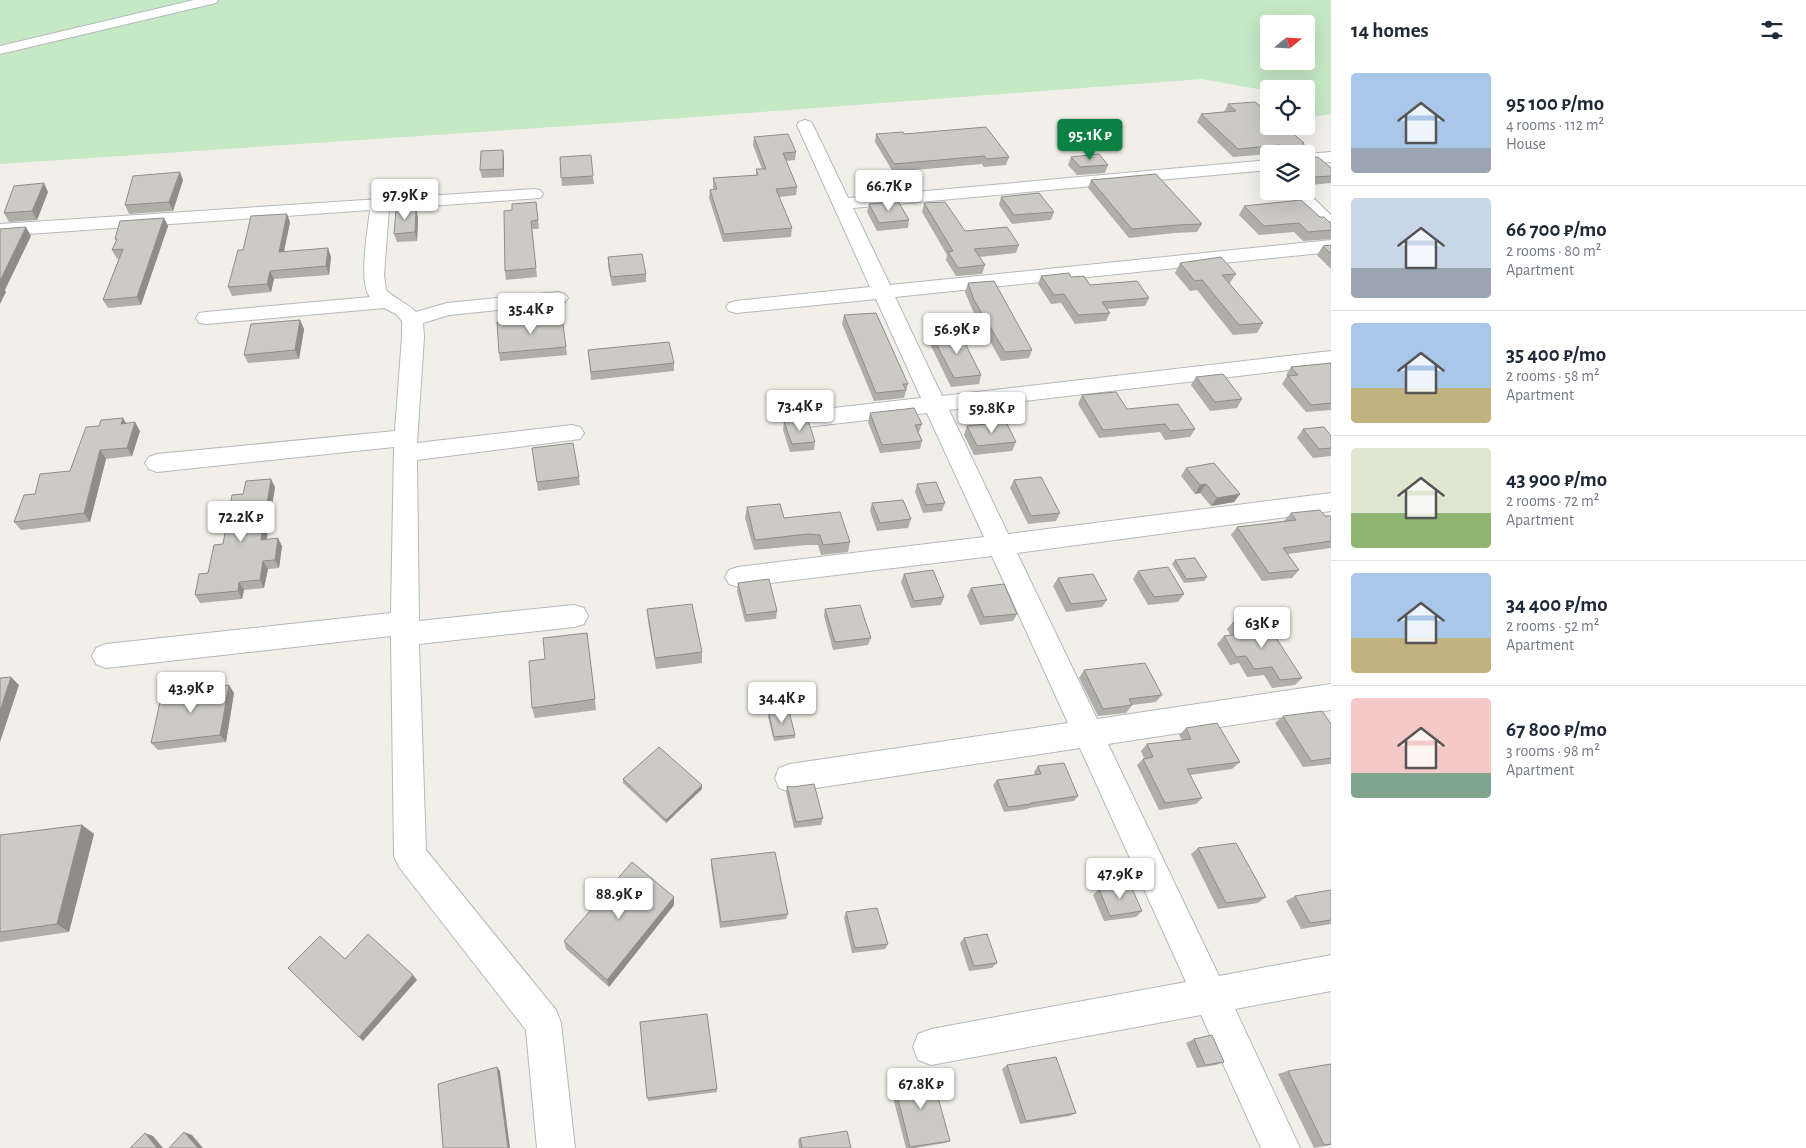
<!DOCTYPE html>
<meta charset="utf-8">
<style>
body{margin:0;font-family:"Alegreya Sans",sans-serif;background:#f2f2f3;color:#1f2937;height:100vh;display:flex;flex-direction:column;font-size:19px;white-space:nowrap}
*{box-sizing:border-box;margin:0}
p{font-size:16px;color:#747a83}
.icon{flex:none;width:28px;height:28px;fill:none;stroke:currentColor;stroke-width:2;stroke-linecap:round;stroke-linejoin:round}
.map{position:relative;flex:1;overflow:hidden}
.panel{display:flex;flex-direction:column;background:#fff;width:475px}
.panel>*{flex:none}
.needle{width:32px;rotate:72deg}
.tools{position:absolute;left:1260px;top:15px;display:grid;gap:10px}
.tools a{display:grid;place-items:center;width:55px;height:55px;border-radius:5px;background:#fff;box-shadow:0 5px 20px #0002;font-size:25px}
.price{position:absolute;translate:-50% -42px;padding:0 11px;border-radius:5px;background:#fff;color:#222;font-size:16px;line-height:32px;filter:drop-shadow(0 1px 2px #0008)}
.price::after{content:'';position:absolute;left:50%;top:30px;width:15px;height:11px;margin-left:-8px;background:inherit;clip-path:polygon(0 0,100% 0,50% 100%)}
.price.active{background:#0b8043;color:#fff}
ul{padding:0;list-style:none}
li{display:flex;align-items:center;gap:15px;height:125px;padding:0 20px}
li+li{border-top:1px solid #e0e1e3}
li span{display:grid;place-items:center;flex:none;width:140px;height:100px;border-radius:5px;color:#555}
li>.icon{margin-inline-start:auto}
span .icon{width:60px;height:60px;fill:#fffc;stroke-width:1}
li b{font-size:21px}
h2{display:flex;justify-content:space-between;align-items:center;height:60px;padding:0 20px;font-size:21px}
main{display:flex;flex:1;min-height:0}
.map>svg:first-child{display:block}
.green{fill:#c5e8c5;fill-rule:evenodd}
.lines{fill:none;stroke-linecap:round;stroke-linejoin:round}
.minor-casing{stroke:#b5b8bc;stroke-width:2}
.minor{fill:#fff;fill-rule:evenodd}
.wall{fill:#afaea9}
.shaded-wall{fill:#8f8d8a}
.building{fill:#cccac5;stroke:#8f8d8a}
</style>
<main>
<div class="map">
<svg width="1331" height="1148" viewBox="0 0 1331 1148">
<rect width="100%" height="100%" fill="#f1efe8"/>
<path class="green" d="M0,0H1331V114L1309,117L1306,115V89H1269V91L1202,79L628,122L0,164ZM1269,24H1306V61H1269Z"/>
<g class="lines">
<defs>
<g id="minor">
<path d="M194,0H218L216,3L0,54V46Z"/>
<path d="M805,120L811,122L813,125L848,198L1269,160V170L853,208L890,285L1331,240V252L895,297L942,396L1331,351V365L949,410L1008,534L1331,493V511L1017,553L1097,719L1331,684V710L1108,744L1219,976L1331,955V991L1235,1009L1300,1148H1261L1201,1015L931,1065L918,1060L913,1047L918,1034L931,1029L1186,982L1080,748L790,792L779,788L775,778L779,768L790,764L1068,723L992,556L738,587L729,584L725,577L729,570L738,567L984,537L927,413L807,427L799,425L796,419L799,413L807,411L921,398L876,299L736,313L729,311L726,307L729,303L736,301L870,287L797,125L799,122Z"/>
<path d="M1331,152V162L1306,164V154Z"/>
<path d="M534,189L540,190L543,194L540,198L389,209L384,275L386,290C395,299 407,303 416,312L447,303L558,292L565,294L568,298L565,302L558,304L449,315L423,323L424,337L417,443L572,425L580,427L584,433L580,439L417,460L419,621L574,605L584,608L588,616L584,624L574,627L419,644L426,850L556,1010L561,1023L575,1148H537L526,1030L399,867L394,856L391,636L106,668L96,664L92,656L96,648L106,644L391,613L394,447L157,472L149,469L145,463L149,457L157,454L395,431L402,337V321L396,314L384,308L206,324L199,323L196,318L199,313L206,312L370,297C358,282 368,230 370,210L0,236V224Z"/>
<path d="M1287,191H1306L1331,215V231L1324,229Z"/>
</g>
</defs>
<use href="#minor" class="minor-casing"/>
<use href="#minor" class="minor"/>
</g>
<g class="wall">
<path d="M1228,104L1304,143L1303,145L1309,157L1331,168V183L1310,185L1306,182V154H1269L1233,157L1197,122L1201,114L1224,112Z"/>
<path d="M876,134H904L1009,157L1006,165L984,167L982,164L893,172L875,142Z"/>
<path d="M754,137L796,152L795,160L786,161L797,187L796,195L779,197L792,228L791,237L723,242L709,198L710,190H714L713,187V178L756,175V169H762L753,145Z"/>
<path d="M560,157L593,176L594,184L562,186Z"/>
<path d="M1071,157L1108,165L1105,173L1077,175L1068,165Z"/>
<path d="M504,158V177L482,178L480,170Z"/>
<path d="M183,180L173,211L129,214L125,205Z"/>
<path d="M1091,180L1202,224L1197,232L1174,233L1129,238L1088,188Z"/>
<path d="M48,192L37,220L9,222L4,213Z"/>
<path d="M1001,197L1054,212L1051,220L1012,224L999,205Z"/>
<path d="M536,202L539,229H532L537,277L506,280L505,271L512,210Z"/>
<path d="M924,203L965,231L1019,245L1016,253L979,257L985,265L982,274L956,276L946,260L947,255L922,212Z"/>
<path d="M869,204L909,220L908,228L877,231L867,212Z"/>
<path d="M1244,206L1320,217L1331,222V239L1303,241L1294,232L1259,235L1239,215Z"/>
<path d="M418,217L417,241L397,242L394,234Z"/>
<path d="M164,218L168,226L141,305L108,308L103,300L119,258L117,259L112,250L116,241L115,239Z"/>
<path d="M290,222L284,252L331,257L329,275L274,279L271,292L232,296L228,287L243,250Z"/>
<path d="M1331,245V269L1317,255L1323,246Z"/>
<path d="M608,257L646,274V282L612,286L608,266Z"/>
<path d="M1180,263L1236,274L1229,284L1263,323L1257,333L1233,335L1197,290L1190,291L1175,273Z"/>
<path d="M1041,276L1071,277L1090,285L1149,298L1145,306L1107,309L1110,313L1106,321L1075,324L1061,303L1051,304L1038,284Z"/>
<path d="M968,283L1032,350L1029,358L1001,361L972,309L965,292Z"/>
<path d="M844,315L908,384L904,398L874,401L842,324Z"/>
<path d="M562,317L567,355L500,361L499,353Z"/>
<path d="M300,320L304,329L299,359L248,363L244,355Z"/>
<path d="M932,336L981,375L979,384L951,387L930,344Z"/>
<path d="M588,350L674,363V371L591,380Z"/>
<path d="M1331,363V410L1306,412L1282,384L1287,376L1286,375L1291,367Z"/>
<path d="M1196,377L1242,399L1237,408L1210,411L1191,385Z"/>
<path d="M1082,395L1127,409L1195,429L1190,437L1165,440L1160,432L1099,438L1078,404Z"/>
<path d="M870,413L922,424L919,432H918L922,441L920,449L880,453L868,422Z"/>
<path d="M784,422L815,442L814,450L790,452L783,430Z"/>
<path d="M126,423L140,431L132,456L106,459L90,522L21,530L14,522L35,494L70,471Z"/>
<path d="M967,426L1016,442L1012,451L974,455L964,435Z"/>
<path d="M1303,429L1331,436V456L1313,458L1297,438Z"/>
<path d="M532,448L579,477L580,485L538,491Z"/>
<path d="M1186,468L1240,494L1234,502L1211,506L1200,493L1195,494L1181,476Z"/>
<path d="M1014,480L1060,513L1056,521L1028,524L1010,488Z"/>
<path d="M917,484L945,503L942,511L923,513L915,492Z"/>
<path d="M275,487L267,539L282,546L279,568L268,569L264,588L244,590L242,599L200,603L195,595L208,573L223,544L243,494Z"/>
<path d="M872,503L911,519L908,528L877,531L870,511Z"/>
<path d="M747,507L784,518L850,542L848,552L821,555L818,545H806L754,550L745,518Z"/>
<path d="M1291,513L1325,516H1331V548L1288,554L1299,570L1292,578L1262,581L1231,535L1237,527L1284,521Z"/>
<path d="M1175,560L1207,577L1204,581L1184,583L1172,564Z"/>
<path d="M1138,571L1184,594L1178,602L1148,605L1133,579Z"/>
<path d="M904,574L944,597L941,605L911,608L901,582Z"/>
<path d="M1058,578L1107,600L1102,607L1066,612L1053,586Z"/>
<path d="M738,583L777,611L776,619L745,622L737,591Z"/>
<path d="M971,588L1017,614L1013,621L980,625L967,596Z"/>
<path d="M647,609L702,652V663L656,669L648,621Z"/>
<path d="M825,609L871,638L868,645L833,650L824,616Z"/>
<path d="M1233,622L1302,678L1295,685L1272,688L1264,675L1247,677L1239,663L1230,665L1217,644L1224,636L1230,635L1227,629Z"/>
<path d="M587,633L596,710L535,718L532,708L545,659Z"/>
<path d="M1084,670L1162,695L1156,702L1132,705L1126,713L1098,716L1079,678Z"/>
<path d="M229,685L234,693L226,742L158,750L151,743Z"/>
<path d="M769,714L795,735V738L774,741L768,717Z"/>
<path d="M1283,716L1331,724V764L1303,767L1275,723Z"/>
<path d="M1186,728L1240,762L1232,769L1190,775L1202,798L1196,804L1159,810L1137,765L1144,758L1141,751L1147,744L1182,740L1179,735Z"/>
<path d="M1038,766L1078,796L1074,801L1029,808L1028,809L1004,812L993,785L997,780L1035,775L1034,772Z"/>
<path d="M623,779L702,789L666,823L623,783Z"/>
<path d="M787,786L792,787L823,818L821,825L794,828L786,792Z"/>
<path d="M82,825L94,834L69,932L0,942V835Z"/>
<path d="M1198,848L1266,897L1258,903L1218,909L1191,854Z"/>
<path d="M711,859L788,914L786,919L720,928L711,865Z"/>
<path d="M1099,889L1142,911L1136,917L1104,921L1093,895Z"/>
<path d="M1331,890V924L1301,929L1286,901L1295,896Z"/>
<path d="M674,897V905L609,987L566,949L564,941Z"/>
<path d="M846,912L888,944L885,949L852,953L844,918Z"/>
<path d="M964,938L997,963L992,968L969,971L960,943Z"/>
<path d="M640,1022L717,1089V1092L648,1101Z"/>
<path d="M1194,1039L1224,1062L1216,1065L1197,1068L1186,1043Z"/>
<path d="M1331,1064V1145L1314,1148L1278,1074L1288,1071Z"/>
<path d="M1007,1065L1076,1113L1070,1116L1020,1124L1002,1069Z"/>
<path d="M893,1079L950,1141L945,1143L915,1148H906L889,1082Z"/>
<path d="M800,1138L851,1148H799L798,1141Z"/>
</g>
<g class="shaded-wall">
<path d="M503,150L504,158V177L503,169Z"/>
<path d="M180,172L183,180L173,211L169,202Z"/>
<path d="M44,183L48,192L37,220L32,211Z"/>
<path d="M416,208L418,217L417,241L415,232Z"/>
<path d="M287,214L290,222L282,260L279,252Z"/>
<path d="M164,218L168,226L141,305L137,297Z"/>
<path d="M26,227L31,236L5,290L6,292L0,304V281Z"/>
<path d="M328,248L331,257L329,275L326,266Z"/>
<path d="M270,271L274,279L271,292L267,284Z"/>
<path d="M300,320L304,329L299,359L295,350Z"/>
<path d="M123,418L128,426L121,424Z"/>
<path d="M135,422L140,431L132,456L127,448Z"/>
<path d="M100,450L106,459L90,522L84,513Z"/>
<path d="M271,479L275,487L265,548L261,540Z"/>
<path d="M1206,484L1200,493L1195,494L1200,485Z"/>
<path d="M1240,494L1234,502L1211,506L1217,498Z"/>
<path d="M278,538L282,546L279,568L275,560Z"/>
<path d="M263,561L268,569L264,588L260,580Z"/>
<path d="M239,582L244,590L242,599L238,591Z"/>
<path d="M11,677L19,685L0,742V711Z"/>
<path d="M229,685L234,693L226,742L220,735Z"/>
<path d="M702,785V789L666,823V820Z"/>
<path d="M82,825L94,834L69,932L57,924Z"/>
<path d="M674,897V905L609,987L607,980Z"/>
<path d="M413,975L417,980L363,1041L359,1037Z"/>
<path d="M497,1067L500,1071L510,1148H508Z"/>
<path d="M184,1132L192,1135L203,1148H198Z"/>
<path d="M145,1133L153,1136L163,1148H157Z"/>
</g>
<g class="building">
<path d="M1255,102L1269,113V126H1284L1304,143H1302L1309,149V157H1318L1331,168V176L1315,177L1306,170V154H1289L1279,145L1238,149L1201,114L1236,111L1228,104Z"/>
<path d="M986,127L1009,157L987,159L984,156L894,164L876,134L903,132L904,134Z"/>
<path d="M788,134L796,152L783,153L797,187L776,189L792,228L724,234L710,190L717,189L713,178L758,175L756,169H766L754,137Z"/>
<path d="M503,150V169L480,170L481,151Z"/>
<path d="M1099,154L1108,165L1080,167L1071,157Z"/>
<path d="M591,155L593,176L561,178L560,157Z"/>
<path d="M180,172L169,202L125,205L133,176Z"/>
<path d="M1156,174L1202,224L1178,225L1132,229L1091,180Z"/>
<path d="M44,183L32,211L4,213L14,186Z"/>
<path d="M1039,193L1054,212L1014,215L1001,197Z"/>
<path d="M1301,200L1320,217H1324L1329,222H1331V230L1308,232L1299,223L1264,226L1244,206Z"/>
<path d="M898,201L909,220L879,223L869,204Z"/>
<path d="M536,202L538,220L531,221L536,268L505,271L504,211L512,210V204Z"/>
<path d="M945,202L965,231L1007,227L1019,245L974,249L985,265L958,268L948,252L953,251L924,203Z"/>
<path d="M416,208L415,232L394,234L396,210Z"/>
<path d="M287,214L279,252L328,248L326,266L270,271L267,284L228,287L238,250H243L251,216Z"/>
<path d="M164,218L137,297L103,300L123,249L112,250L117,239H115L120,221Z"/>
<path d="M26,227L0,281V229Z"/>
<path d="M1331,245V254L1323,246Z"/>
<path d="M642,254L646,274L611,277L608,257Z"/>
<path d="M1221,257L1236,274L1222,275L1263,323L1239,325L1202,280L1195,281L1180,263Z"/>
<path d="M1069,273L1071,277L1084,276L1090,285L1137,281L1149,298L1102,302L1110,313L1078,315L1064,294L1054,295L1041,276Z"/>
<path d="M994,281L1032,350L1005,352L974,300L968,283Z"/>
<path d="M876,313L908,384H903L906,390L876,393L844,315Z"/>
<path d="M562,317L566,347L499,353L497,322Z"/>
<path d="M300,320L295,350L244,355L251,324Z"/>
<path d="M960,333L981,375L954,378L932,336Z"/>
<path d="M669,342L674,363L591,372L588,350Z"/>
<path d="M1331,363V403L1311,405L1288,376L1298,375L1291,367Z"/>
<path d="M1223,374L1242,399L1215,402L1196,377Z"/>
<path d="M1116,392L1127,409L1178,404L1195,429L1170,431L1165,424L1103,430L1082,395Z"/>
<path d="M914,408L922,424L915,425L922,441L882,445L870,413Z"/>
<path d="M123,418L121,424L135,422L127,448L100,450L84,513L14,522L24,495L35,494L40,474L70,471L86,427L99,426L101,420Z"/>
<path d="M808,420L815,442L792,444L784,422Z"/>
<path d="M1006,422L1016,442L977,446L967,426Z"/>
<path d="M1324,427L1331,436V448L1319,449L1303,429Z"/>
<path d="M573,443L579,477L537,482L532,448Z"/>
<path d="M1214,463L1240,494L1217,498L1206,484L1200,485L1186,468Z"/>
<path d="M1041,477L1060,513L1031,516L1014,480Z"/>
<path d="M271,479L261,540L278,538L275,560L263,561L260,580L239,582L238,591L195,595L199,574L208,573L214,545L223,544L232,495L243,494L246,481Z"/>
<path d="M936,482L945,503L926,505L917,484Z"/>
<path d="M903,500L911,519L880,523L872,503Z"/>
<path d="M780,504L784,518L840,512L850,542L823,545L820,535L808,534L755,540L747,507Z"/>
<path d="M1320,510L1325,516H1331V541L1283,548L1299,570L1269,573L1237,527L1296,520L1291,513Z"/>
<path d="M1195,558L1207,577L1186,579L1175,560Z"/>
<path d="M1168,567L1184,594L1154,597L1138,571Z"/>
<path d="M933,570L944,597L914,601L904,574Z"/>
<path d="M1093,574L1107,600L1071,604L1058,578Z"/>
<path d="M769,579L777,611L746,615L738,583Z"/>
<path d="M1004,584L1017,614L984,617L971,588Z"/>
<path d="M692,604L702,652L655,658L647,609Z"/>
<path d="M860,605L871,638L835,642L825,609Z"/>
<path d="M1250,620L1271,630L1302,678L1280,680L1272,667L1254,669L1246,656L1236,657L1224,636L1241,634L1233,622Z"/>
<path d="M587,633L595,699L532,708L529,661L545,659L543,638Z"/>
<path d="M1145,663L1162,695L1129,699L1132,705L1103,709L1084,670Z"/>
<path d="M11,677L0,711V678Z"/>
<path d="M229,685L220,735L151,743L162,693Z"/>
<path d="M789,711L795,735L774,737L769,714Z"/>
<path d="M1322,711L1331,724V758L1311,761L1283,716Z"/>
<path d="M1217,723L1240,762L1187,769L1202,798L1165,803L1143,759L1153,757L1147,744L1191,739L1186,728Z"/>
<path d="M659,747L702,785L666,820L623,779Z"/>
<path d="M1064,763L1078,796L1031,803V804L1008,807L997,780L1041,774L1038,766Z"/>
<path d="M814,784L823,818L796,822L787,786L792,787Z"/>
<path d="M82,825L57,924L0,932V835Z"/>
<path d="M1236,843L1266,897L1226,903L1198,848Z"/>
<path d="M775,852L788,914L721,922L711,859Z"/>
<path d="M632,862L674,897L607,980L564,941Z"/>
<path d="M1130,884L1142,911L1110,916L1099,889Z"/>
<path d="M1331,890V920L1310,923L1295,896Z"/>
<path d="M877,908L888,944L855,948L846,912Z"/>
<path d="M368,934L413,975L359,1037L288,968L320,936L345,959Z"/>
<path d="M987,934L997,963L974,966L964,938Z"/>
<path d="M707,1014L717,1089L647,1098L640,1022Z"/>
<path d="M1212,1035L1224,1062L1205,1065L1194,1039Z"/>
<path d="M1056,1057L1076,1113L1026,1121L1007,1065Z"/>
<path d="M1331,1064V1144L1324,1145L1288,1071Z"/>
<path d="M497,1067L508,1148H443L438,1084Z"/>
<path d="M931,1072L950,1141L910,1147L893,1079Z"/>
<path d="M847,1131L851,1148H802L800,1138Z"/>
<path d="M184,1132L198,1148H169Z"/>
<path d="M145,1133L157,1148H130Z"/>
</g>
</svg>
<div class="tools">
<a><svg class="needle" viewBox="-14 -14 28 28"><path d="M0-13l5 13h-10z" fill="#e53935"/><path d="M0 13l5-13h-10z" fill="#747a83"/></svg></a>
<a><svg class="icon" aria-label="locate" viewBox="0 0 24 24"><circle cx="12" cy="12" r="6"/><path d="M12 2v4M12 18v4M2 12h4M18 12h4"/></svg></a>
<a><svg class="icon" aria-label="layers" viewBox="0 0 24 24"><path d="M12 4l9 5-9 5-9-5zM3 14l9 5 9-5"/></svg></a>
</div>
<b class="price active" style="left:1090px;top:161px">95.1K ₽</b>
<b class="price" style="left:889px;top:212px">66.7K ₽</b>
<b class="price" style="left:405px;top:221px">97.9K ₽</b>
<b class="price" style="left:531px;top:335px">35.4K ₽</b>
<b class="price" style="left:957px;top:355px">56.9K ₽</b>
<b class="price" style="left:800px;top:432px">73.4K ₽</b>
<b class="price" style="left:992px;top:434px">59.8K ₽</b>
<b class="price" style="left:241px;top:543px">72.2K ₽</b>
<b class="price" style="left:1262px;top:649px">63K ₽</b>
<b class="price" style="left:191px;top:714px">43.9K ₽</b>
<b class="price" style="left:782px;top:724px">34.4K ₽</b>
<b class="price" style="left:1120px;top:900px">47.9K ₽</b>
<b class="price" style="left:619px;top:920px">88.9K ₽</b>
<b class="price" style="left:921px;top:1110px">67.8K ₽</b>
</div>
<section class="panel">
<h2>14 homes<svg class="icon" aria-label="filters" viewBox="0 0 24 24"><path d="M4 7h16M4 17h16"/><circle cx="9" cy="7" r="2"/><circle cx="15" cy="17" r="2"/></svg></h2>
<ul>
<li><span style="background:linear-gradient(#a9c7e8 75%,#9aa5b1 0)"><svg class="icon" aria-label="home" viewBox="0 0 24 24"><path d="M3 11l9-7 9 7M6 9v11h12V9"/></svg></span><div><b>95 100 ₽/mo</b><p>4 rooms · 112 m²</p><p>House</p></div></li>
<li><span style="background:linear-gradient(#c9d6e8 70%,#9aa5b1 0)"><svg class="icon" aria-label="home" viewBox="0 0 24 24"><path d="M3 11l9-7 9 7M6 9v11h12V9"/></svg></span><div><b>66 700 ₽/mo</b><p>2 rooms · 80 m²</p><p>Apartment</p></div></li>
<li><span style="background:linear-gradient(#a9c7e8 65%,#c2b280 0)"><svg class="icon" aria-label="home" viewBox="0 0 24 24"><path d="M3 11l9-7 9 7M6 9v11h12V9"/></svg></span><div><b>35 400 ₽/mo</b><p>2 rooms · 58 m²</p><p>Apartment</p></div></li>
<li><span style="background:linear-gradient(#dfe7d0 65%,#8fb573 0)"><svg class="icon" aria-label="home" viewBox="0 0 24 24"><path d="M3 11l9-7 9 7M6 9v11h12V9"/></svg></span><div><b>43 900 ₽/mo</b><p>2 rooms · 72 m²</p><p>Apartment</p></div></li>
<li><span style="background:linear-gradient(#a9c7e8 65%,#c2b280 0)"><svg class="icon" aria-label="home" viewBox="0 0 24 24"><path d="M3 11l9-7 9 7M6 9v11h12V9"/></svg></span><div><b>34 400 ₽/mo</b><p>2 rooms · 52 m²</p><p>Apartment</p></div></li>
<li><span style="background:linear-gradient(#f6c9c9 75%,#7fa58c 0)"><svg class="icon" aria-label="home" viewBox="0 0 24 24"><path d="M3 11l9-7 9 7M6 9v11h12V9"/></svg></span><div><b>67 800 ₽/mo</b><p>3 rooms · 98 m²</p><p>Apartment</p></div></li>
</ul>
</section>
</main>
